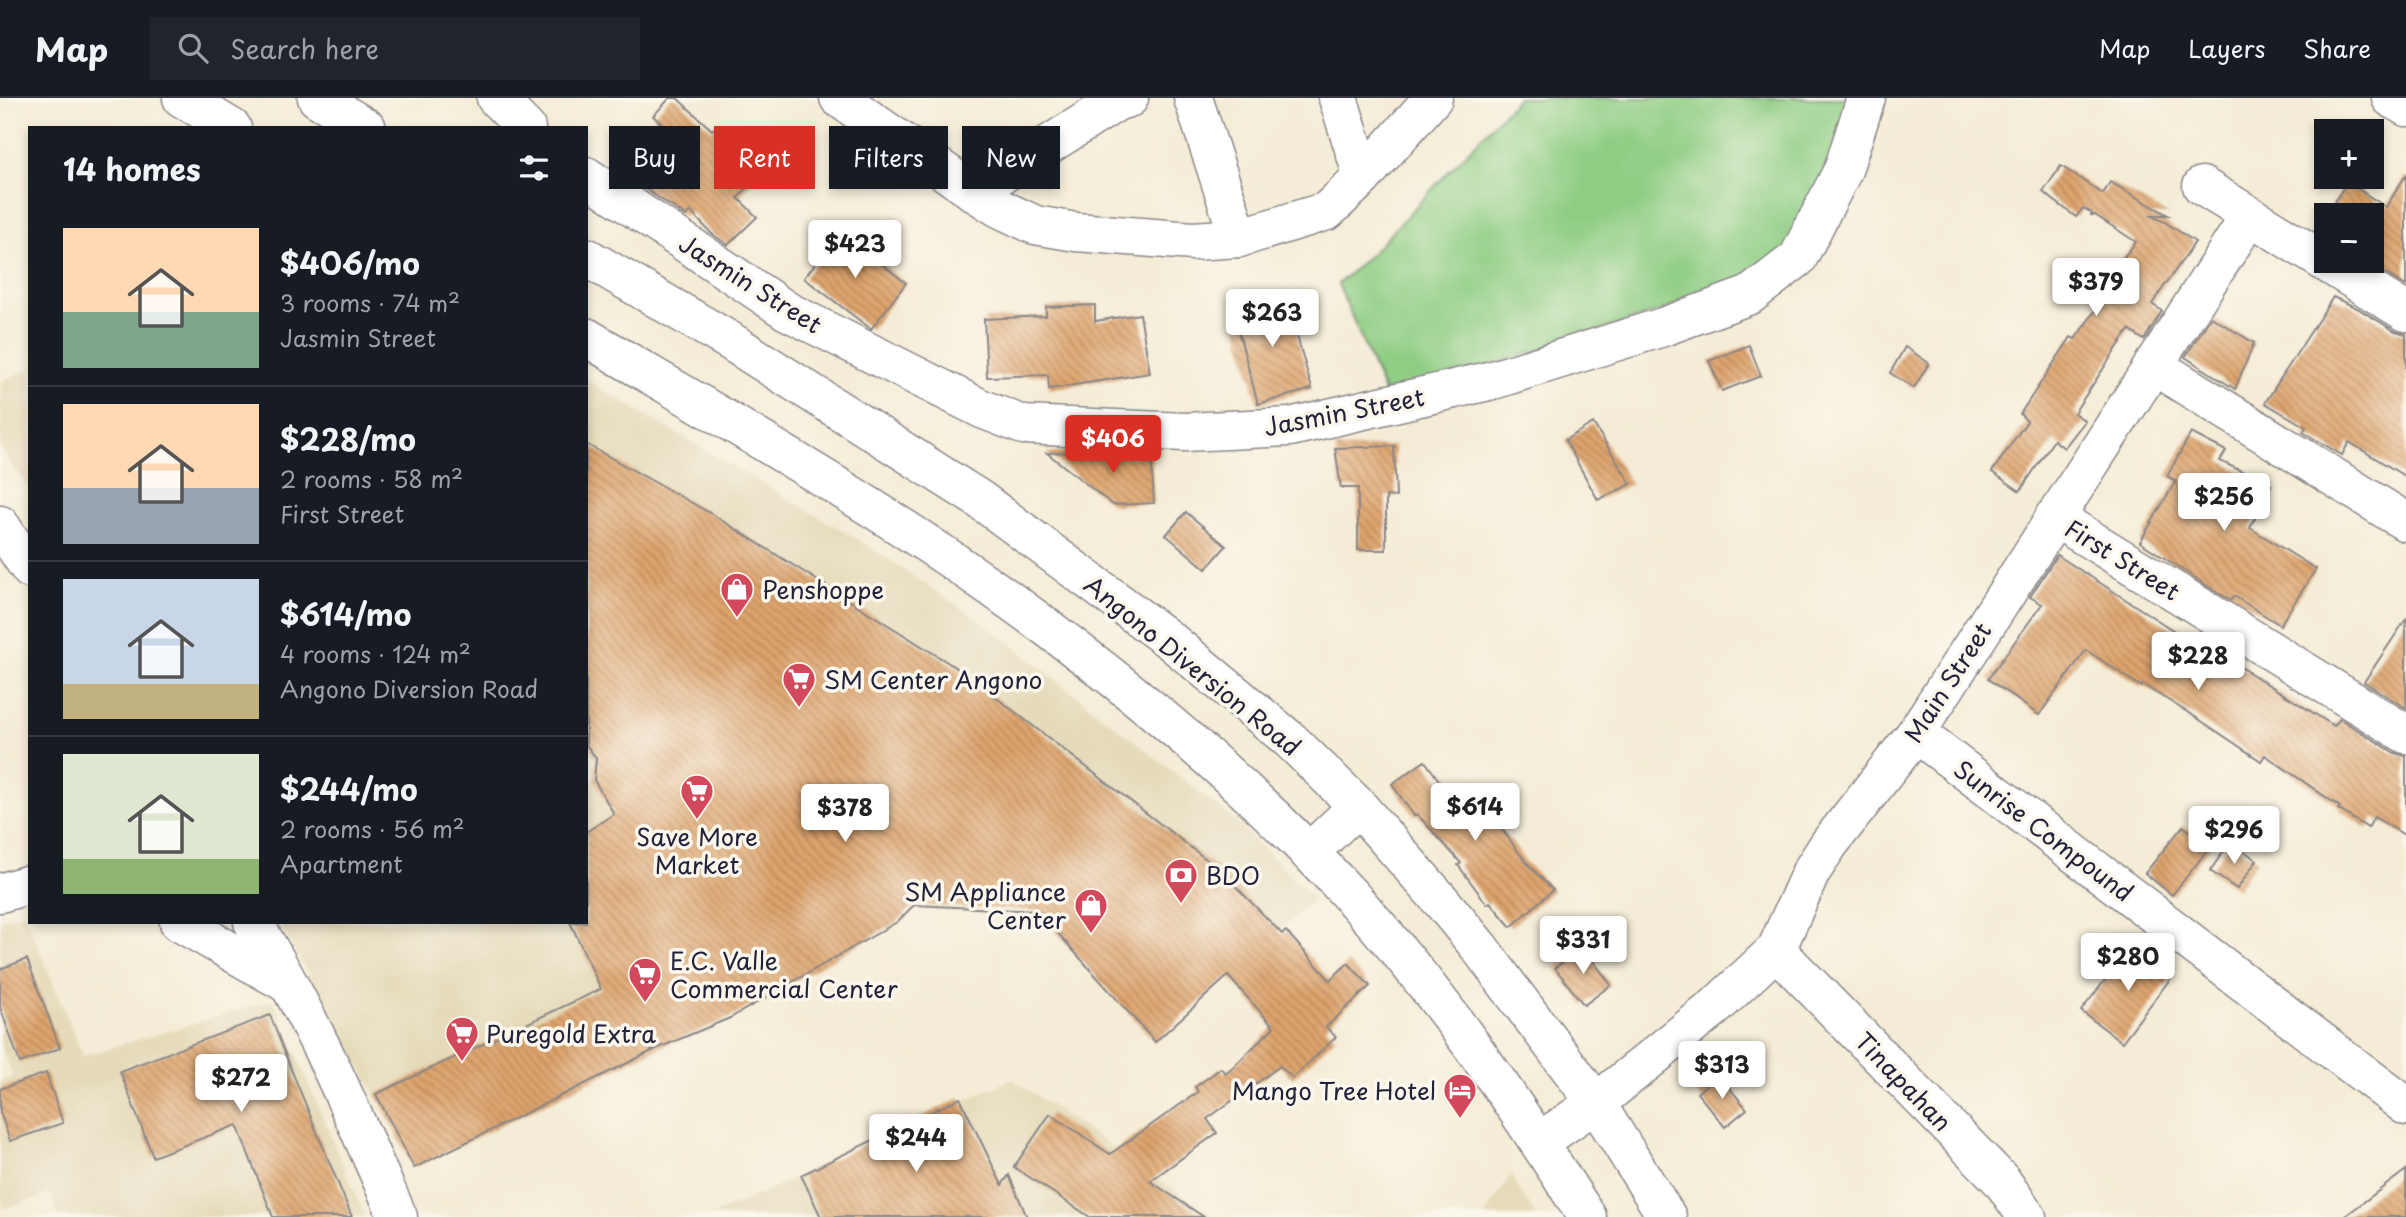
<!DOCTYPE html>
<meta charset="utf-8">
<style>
body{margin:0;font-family:"Playpen Sans",sans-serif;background:#20242c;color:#f1f3f6;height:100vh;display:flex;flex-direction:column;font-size:26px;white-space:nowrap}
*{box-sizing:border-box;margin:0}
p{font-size:23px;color:#9ea1a6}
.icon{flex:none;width:38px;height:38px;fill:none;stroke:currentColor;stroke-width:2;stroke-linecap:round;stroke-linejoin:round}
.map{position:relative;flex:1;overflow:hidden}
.drawer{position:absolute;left:28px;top:28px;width:560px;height:798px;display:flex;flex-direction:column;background:#171b24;border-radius:0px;box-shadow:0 4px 10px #0003}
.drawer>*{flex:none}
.banner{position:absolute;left:609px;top:28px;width:665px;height:63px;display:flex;gap:14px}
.buttons{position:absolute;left:2314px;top:21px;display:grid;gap:14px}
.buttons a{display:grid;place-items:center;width:70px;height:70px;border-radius:0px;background:#171b24;box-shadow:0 4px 10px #0003;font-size:35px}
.price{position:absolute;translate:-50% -60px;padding:0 16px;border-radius:7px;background:#fff;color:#222;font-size:23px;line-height:46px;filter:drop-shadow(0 2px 4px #0008)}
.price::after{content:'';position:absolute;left:50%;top:42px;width:21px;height:16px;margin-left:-10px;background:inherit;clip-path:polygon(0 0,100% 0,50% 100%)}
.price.selected{background:#d93025;color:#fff}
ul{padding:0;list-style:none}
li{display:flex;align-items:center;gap:21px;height:175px;padding:0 35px}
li+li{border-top:2px solid #363941}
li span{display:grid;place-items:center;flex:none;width:196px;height:140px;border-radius:0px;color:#555}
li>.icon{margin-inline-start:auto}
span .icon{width:84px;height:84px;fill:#fffc;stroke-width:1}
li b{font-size:30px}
h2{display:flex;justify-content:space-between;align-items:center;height:84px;padding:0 35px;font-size:30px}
.tag{padding:0 24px;border-radius:0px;background:#171b24;box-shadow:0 4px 10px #0003;font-size:24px;line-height:63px}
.tag.selected{background:#d93025;color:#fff}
header{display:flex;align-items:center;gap:42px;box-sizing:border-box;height:98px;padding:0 35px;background:#171b24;border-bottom:2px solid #363941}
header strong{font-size:33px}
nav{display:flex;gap:38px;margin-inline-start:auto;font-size:24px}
.search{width:490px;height:63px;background:#20242c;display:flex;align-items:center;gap:18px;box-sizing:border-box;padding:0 24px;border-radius:0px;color:#9ea1a6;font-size:26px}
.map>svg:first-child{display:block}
.built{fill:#e5daba}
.grass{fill:#8ecd83;stroke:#58785f;stroke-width:2}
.building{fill:url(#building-back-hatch)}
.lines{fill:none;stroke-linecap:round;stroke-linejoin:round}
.minor-casing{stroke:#8b8788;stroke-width:41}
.major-casing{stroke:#8b8788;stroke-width:41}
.minor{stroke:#fff;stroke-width:38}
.major{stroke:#fff;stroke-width:38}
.labels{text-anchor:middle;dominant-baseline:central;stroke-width:7;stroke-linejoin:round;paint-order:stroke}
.street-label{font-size:24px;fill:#22223b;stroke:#fbf7ec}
.poi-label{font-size:24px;fill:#22223b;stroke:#fbf7ec;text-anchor:start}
</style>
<header>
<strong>Map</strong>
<div class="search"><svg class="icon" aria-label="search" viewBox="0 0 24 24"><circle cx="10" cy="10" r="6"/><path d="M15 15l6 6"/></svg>Search here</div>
<nav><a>Map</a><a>Layers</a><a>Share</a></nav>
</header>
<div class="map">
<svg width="2406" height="1119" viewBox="0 0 2406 1119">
<defs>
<pattern id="building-back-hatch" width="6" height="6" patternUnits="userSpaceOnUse" patternTransform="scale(1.75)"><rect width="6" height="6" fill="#dea46d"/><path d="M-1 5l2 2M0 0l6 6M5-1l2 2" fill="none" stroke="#b4855b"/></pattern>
</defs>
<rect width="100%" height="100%" fill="#fbf7ec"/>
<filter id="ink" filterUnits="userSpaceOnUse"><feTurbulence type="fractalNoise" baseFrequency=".0143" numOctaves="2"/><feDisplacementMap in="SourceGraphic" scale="14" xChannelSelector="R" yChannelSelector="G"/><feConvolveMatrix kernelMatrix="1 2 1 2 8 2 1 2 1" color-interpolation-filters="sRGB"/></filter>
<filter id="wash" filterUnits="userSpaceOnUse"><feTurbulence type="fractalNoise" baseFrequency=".00686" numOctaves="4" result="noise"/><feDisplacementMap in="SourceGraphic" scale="28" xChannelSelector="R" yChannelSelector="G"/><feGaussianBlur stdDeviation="1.57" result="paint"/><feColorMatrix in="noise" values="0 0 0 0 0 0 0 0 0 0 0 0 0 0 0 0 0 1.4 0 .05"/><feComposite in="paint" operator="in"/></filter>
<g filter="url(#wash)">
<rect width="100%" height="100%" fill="#f4ecd6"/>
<g class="built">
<path d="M30,270V391L0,350V284Z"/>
<path d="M586,282L867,447L992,531L1232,720L1314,801L1155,944L1038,813L914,807L897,824L730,920L656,951L414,1070L376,996L278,824H586V686L594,682L596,661L586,647Z"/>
<path d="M24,815L83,958L273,902L365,1119H60L50,1096L4,1111L0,1101V984L13,979L0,945V822Z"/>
<path d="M1012,981L1214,1119H708L751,1100Z"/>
<path d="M1511,1077L1536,1119H1484Z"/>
</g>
<path class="grass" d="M1518,0H1851L1830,71L1790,152L1743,186L1498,265L1384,294L1338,186L1373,154Z"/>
<g id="blocks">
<g class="building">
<path d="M670,0H677L712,32L715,29L764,71L738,100L757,119L728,147L712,136L690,113L686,118L626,78L663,27L653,18Z"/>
<path d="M2061,68L2103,96L2110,84L2168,117H2150L2165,124L2195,144L2152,206L2162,213L2144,242L2129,232L2074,315L2085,323L2064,350L2054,342L2020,393L1992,374L2027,323L2020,316L2071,239L2075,241L2121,176L2115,170L2136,144L2095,117H2091L2092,115L2083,110L2076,119L2043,94Z"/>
<path d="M2406,77V188L2365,163H2371V117H2326L2347,84L2386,109Z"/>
<path d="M840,134L906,185L871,231L804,180Z"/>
<path d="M1286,199L1312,291L1258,306L1232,209Z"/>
<path d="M2333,199L2357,210L2395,233L2406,236V379L2349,344L2342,357L2303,334L2306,329L2265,305Z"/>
<path d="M1095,207V223L1140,216L1150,275L1049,291L1048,277L987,279L984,221L1046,218V209Z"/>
<path d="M2211,219L2254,245L2235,291L2185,259Z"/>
<path d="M1749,247L1761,278L1722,293L1709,263Z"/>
<path d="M1905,249L1929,265L1914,290L1890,275Z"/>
<path d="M1593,325L1631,386L1598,402L1565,342Z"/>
<path d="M2191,335L2226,353L2220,363L2271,387L2250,430L2316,471L2280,527L2234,498L2231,502L2209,489L2140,444L2176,383L2167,378Z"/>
<path d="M586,346L710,415L963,574L1220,772L1282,836L1286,833L1330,882L1348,865L1370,888L1326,929L1336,939L1293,980L1280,968L1207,1021L1217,1035L1150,1083L1204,1119H1090L1014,1069L1050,1016L1110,1056L1198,994L1195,989L1221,970L1225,975L1233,969L1274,929L1228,878L1155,944L1038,813L914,807L897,824L730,920L656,951L414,1070L376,996L601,891L570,824H586V734L614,716L594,682L596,660L586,647Z"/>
<path d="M1394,348L1396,399L1386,398V452H1358V390H1341L1335,350Z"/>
<path d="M1117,353V357L1151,356L1154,405L1113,407L1047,355Z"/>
<path d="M1186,414L1226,448L1206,471L1166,437Z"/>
<path d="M2057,457L2182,538L2185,534L2334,628L2340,621L2395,655L2406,658V738L2374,719L2368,730L2338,711L2340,709L2265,657L2261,663L2197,620L2143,587L2142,589L2086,552L2039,617L1988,581L2042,506L2030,499Z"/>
<path d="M2406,521V610L2364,584Z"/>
<path d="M1425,663L1451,699L1466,686L1498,722L1496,723L1526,764L1553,792L1511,829L1490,804L1487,806L1458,767L1461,765L1417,716L1414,718L1392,686Z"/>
<path d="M2183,728L2210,749L2172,797L2145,775Z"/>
<path d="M2230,744L2257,762L2237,791L2210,773Z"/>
<path d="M2134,845L2174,876L2122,944L2081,913Z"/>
<path d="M1583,849L1611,887L1584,907L1555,870Z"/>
<path d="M27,861L60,950L20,965L0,909V871Z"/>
<path d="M270,917L291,971L352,1119H273L237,1027L153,1059L120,973Z"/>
<path d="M46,975L63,1025L10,1043L0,1014V991Z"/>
<path d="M1719,977L1747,1011L1725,1029L1697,995Z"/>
<path d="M960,1000L1002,1087L1009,1077L1027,1119H821L801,1077Z"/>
<path d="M2406,1072V1119H2344Z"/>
</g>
</g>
</g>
<g filter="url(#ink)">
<use href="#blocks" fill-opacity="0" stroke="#8b8788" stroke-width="2"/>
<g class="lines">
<defs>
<g id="minor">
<path d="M496,0L526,30"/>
<path d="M839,0L974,94L999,110L1035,127L1076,134L1193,143L1239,140L1327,113L1363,79L1433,0"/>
<path d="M1193,0L1239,140"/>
<path d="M1338,0L1363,79"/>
<path d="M2391,0L2406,9"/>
<path d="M586,78L787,213L982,311L1023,327L1185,334L1290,329L1493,282L1663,229L1750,197L1798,160L1843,72L1866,0"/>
<path d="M2202,88L2406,214"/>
<path d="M974,94L1118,3L1129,0"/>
<path d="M2153,267L2406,424"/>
<path d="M2054,419L2406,636"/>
<path d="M1916,635L2406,1008"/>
<path d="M0,795L30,786"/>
<path d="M179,824L288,886"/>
<path d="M1776,852L2002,1083L2027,1119"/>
<path d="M1596,1005L1715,909L1776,852L1811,774L1829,746L1916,635L2250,118"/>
</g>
<g id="major">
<path d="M182,0L232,30"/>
<path d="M317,0L367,30"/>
<path d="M586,159L730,243L979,401L1172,544L1290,642L1358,708L1442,804L1479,849L1596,1005L1667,1119"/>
<path d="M586,239C730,324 877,407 1012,504C1133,591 1249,688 1350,797C1440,895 1516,1007 1587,1119"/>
<path d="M0,427L30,471"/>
<path d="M1309,755L1358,708"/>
<path d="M253,824C311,917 354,1019 398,1119"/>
<path d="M1539,1044L1596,1005"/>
</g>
</defs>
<use href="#minor" class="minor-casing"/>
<use href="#major" class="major-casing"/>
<use href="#minor" class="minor"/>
<use href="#major" class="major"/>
</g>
</g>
<defs>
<symbol id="shop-pin" viewBox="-11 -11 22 30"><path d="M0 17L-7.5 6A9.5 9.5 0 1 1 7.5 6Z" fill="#d1495b" stroke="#fbf7ec"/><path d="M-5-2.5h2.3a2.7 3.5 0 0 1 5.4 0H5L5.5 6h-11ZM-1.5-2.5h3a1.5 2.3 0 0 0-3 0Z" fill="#fff"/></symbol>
<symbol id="supermarket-pin" viewBox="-11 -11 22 30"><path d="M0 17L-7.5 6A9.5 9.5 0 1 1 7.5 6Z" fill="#d1495b" stroke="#fbf7ec"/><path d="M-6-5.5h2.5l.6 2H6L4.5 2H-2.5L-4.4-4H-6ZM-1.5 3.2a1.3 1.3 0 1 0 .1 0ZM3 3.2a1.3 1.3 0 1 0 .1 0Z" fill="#fff"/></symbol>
<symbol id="bank-pin" viewBox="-11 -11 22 30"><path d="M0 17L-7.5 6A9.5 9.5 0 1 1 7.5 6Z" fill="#d1495b" stroke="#fbf7ec"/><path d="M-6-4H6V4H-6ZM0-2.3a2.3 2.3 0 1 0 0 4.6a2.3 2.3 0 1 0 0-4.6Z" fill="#fff"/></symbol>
<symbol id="hotel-pin" viewBox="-11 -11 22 30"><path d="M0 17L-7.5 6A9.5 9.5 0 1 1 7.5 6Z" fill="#d1495b" stroke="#fbf7ec"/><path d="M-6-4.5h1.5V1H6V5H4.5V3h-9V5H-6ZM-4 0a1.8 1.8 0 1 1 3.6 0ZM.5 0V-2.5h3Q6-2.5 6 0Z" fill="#fff"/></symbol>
</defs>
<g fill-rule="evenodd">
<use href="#shop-pin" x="718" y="472" width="38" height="52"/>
<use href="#supermarket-pin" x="780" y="562" width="38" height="52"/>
<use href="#supermarket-pin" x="678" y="674" width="38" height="52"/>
<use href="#bank-pin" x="1162" y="758" width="38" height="52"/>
<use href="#shop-pin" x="1072" y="788" width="38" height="52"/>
<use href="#supermarket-pin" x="626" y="857" width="38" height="52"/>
<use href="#supermarket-pin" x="443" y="916" width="38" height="52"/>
<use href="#hotel-pin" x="1441" y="973" width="38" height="52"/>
</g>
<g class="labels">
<g class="street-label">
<text transform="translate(751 185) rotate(32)">Jasmin Street</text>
<text transform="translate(1344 313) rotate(-11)">Jasmin Street</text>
<text transform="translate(2123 461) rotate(32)">First Street</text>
<text transform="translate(1193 567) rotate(39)">Angono Diversion Road</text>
<text transform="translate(1947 584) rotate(-57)">Main Street</text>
<text transform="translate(2044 732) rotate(37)">Sunrise Compound</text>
<text transform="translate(1904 983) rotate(46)">Tinapahan</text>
</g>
<g class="poi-label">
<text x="762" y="491">Penshoppe</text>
<text x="824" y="581">SM Center Angono</text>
<text x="697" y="738" text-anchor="middle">Save More<tspan x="697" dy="28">Market</tspan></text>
<text x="1206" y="777">BDO</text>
<text x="1066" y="793" text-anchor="end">SM Appliance<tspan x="1066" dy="28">Center</tspan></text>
<text x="670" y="862">E.C. Valle<tspan x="670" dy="28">Commercial Center</tspan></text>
<text x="486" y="935">Puregold Extra</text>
<text x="1436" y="992" text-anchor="end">Mango Tree Hotel</text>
</g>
</g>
</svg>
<div class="buttons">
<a>+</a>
<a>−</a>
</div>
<b class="price" style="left:855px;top:182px">$423</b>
<b class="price" style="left:2096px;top:220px">$379</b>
<b class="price" style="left:1272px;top:251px">$263</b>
<b class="price selected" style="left:1113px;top:377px">$406</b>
<b class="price" style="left:2224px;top:435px">$256</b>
<b class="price" style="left:2198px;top:594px">$228</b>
<b class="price" style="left:1475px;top:745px">$614</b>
<b class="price" style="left:845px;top:746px">$378</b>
<b class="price" style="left:2234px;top:768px">$296</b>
<b class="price" style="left:1583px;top:878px">$331</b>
<b class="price" style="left:2128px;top:895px">$280</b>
<b class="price" style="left:1722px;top:1003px">$313</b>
<b class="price" style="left:241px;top:1016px">$272</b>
<b class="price" style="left:916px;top:1076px">$244</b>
<div class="banner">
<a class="tag">Buy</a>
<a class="tag selected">Rent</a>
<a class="tag">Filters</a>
<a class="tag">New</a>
</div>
<section class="drawer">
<h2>14 homes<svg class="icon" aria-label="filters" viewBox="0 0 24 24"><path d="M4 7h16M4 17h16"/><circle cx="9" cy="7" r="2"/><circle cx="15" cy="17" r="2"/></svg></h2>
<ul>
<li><span style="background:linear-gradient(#ffd9b3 60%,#7fa58c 0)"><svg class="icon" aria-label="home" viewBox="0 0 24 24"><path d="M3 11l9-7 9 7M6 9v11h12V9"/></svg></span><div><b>$406/mo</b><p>3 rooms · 74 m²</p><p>Jasmin Street</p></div></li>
<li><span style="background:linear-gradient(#ffd9b3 60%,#9aa5b1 0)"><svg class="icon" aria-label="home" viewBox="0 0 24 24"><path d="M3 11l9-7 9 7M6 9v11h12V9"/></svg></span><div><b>$228/mo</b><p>2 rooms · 58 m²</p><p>First Street</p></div></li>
<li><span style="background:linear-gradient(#c9d6e8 75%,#c2b280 0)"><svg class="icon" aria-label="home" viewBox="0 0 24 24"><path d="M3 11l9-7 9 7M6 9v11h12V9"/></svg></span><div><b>$614/mo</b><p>4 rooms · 124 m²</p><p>Angono Diversion Road</p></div></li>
<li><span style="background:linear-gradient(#dfe7d0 75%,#8fb573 0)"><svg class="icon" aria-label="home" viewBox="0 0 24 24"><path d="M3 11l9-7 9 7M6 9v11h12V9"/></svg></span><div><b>$244/mo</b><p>2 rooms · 56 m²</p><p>Apartment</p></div></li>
</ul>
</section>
</div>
